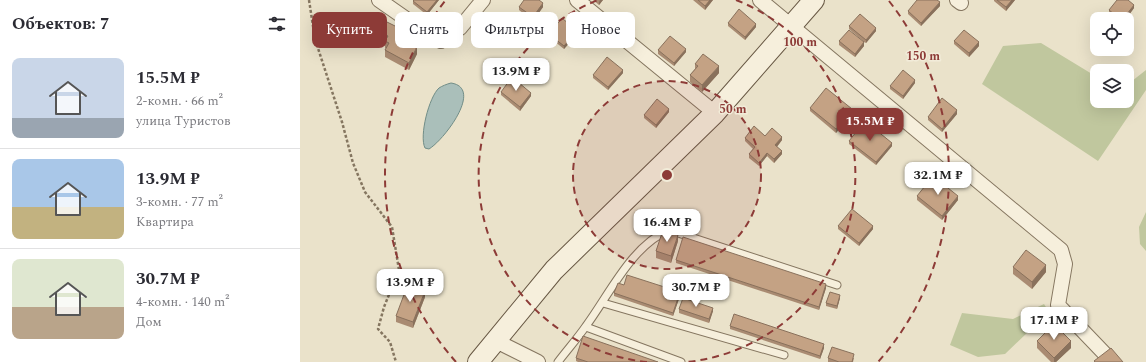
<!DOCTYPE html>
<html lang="ru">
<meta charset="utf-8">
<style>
body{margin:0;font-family:Spectral,serif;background:#f2f2f3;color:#2b2b33;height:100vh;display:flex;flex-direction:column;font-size:15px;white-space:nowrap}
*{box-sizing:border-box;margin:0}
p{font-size:13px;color:#7c7c81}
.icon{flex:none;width:22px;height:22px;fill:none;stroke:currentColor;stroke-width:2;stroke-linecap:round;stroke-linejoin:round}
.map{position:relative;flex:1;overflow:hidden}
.sheet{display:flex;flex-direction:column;background:#fff;width:300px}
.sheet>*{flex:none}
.top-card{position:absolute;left:12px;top:12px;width:380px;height:36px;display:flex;gap:8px}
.tools{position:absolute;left:790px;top:12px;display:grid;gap:8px}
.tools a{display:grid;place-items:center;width:44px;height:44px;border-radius:8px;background:#fff;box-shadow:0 4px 16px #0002;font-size:20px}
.price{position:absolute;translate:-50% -34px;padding:0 9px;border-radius:8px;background:#fff;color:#222;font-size:13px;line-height:26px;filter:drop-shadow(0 1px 2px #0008)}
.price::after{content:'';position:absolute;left:50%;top:24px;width:12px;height:9px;margin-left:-6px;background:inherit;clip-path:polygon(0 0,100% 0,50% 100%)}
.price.selected{background:#8d3b37;color:#fff}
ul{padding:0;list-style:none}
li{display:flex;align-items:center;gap:12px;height:100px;padding:0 12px}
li+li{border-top:1px solid #e1e1e2}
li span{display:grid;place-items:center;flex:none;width:112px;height:80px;border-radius:8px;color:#555}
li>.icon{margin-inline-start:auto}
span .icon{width:48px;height:48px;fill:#fffc;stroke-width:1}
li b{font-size:17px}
h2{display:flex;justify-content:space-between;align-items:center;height:48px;padding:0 12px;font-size:17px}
.tag{padding:0 14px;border-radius:8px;background:#fff;box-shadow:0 4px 16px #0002;font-size:14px;line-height:36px}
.tag.selected{background:#8d3b37;color:#fff}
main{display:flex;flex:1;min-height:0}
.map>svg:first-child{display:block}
.green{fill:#c0c79e}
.water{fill:#aabfba;stroke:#718d87}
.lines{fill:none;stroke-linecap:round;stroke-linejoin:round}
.lane-casing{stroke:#857660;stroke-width:9}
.street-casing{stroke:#857660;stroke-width:16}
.secondary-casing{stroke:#675743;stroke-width:22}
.path{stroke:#857660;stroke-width:2.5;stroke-dasharray:3 2;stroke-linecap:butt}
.lane{stroke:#f6efdc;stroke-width:7}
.street{stroke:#f6efdc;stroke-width:14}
.secondary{stroke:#f6efdc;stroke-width:20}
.wall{fill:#a98b72}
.shaded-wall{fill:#89715c}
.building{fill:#c4a284;stroke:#89715c}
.ring{fill:none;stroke:#8d3b37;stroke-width:2;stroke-dasharray:7 5}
.centre{fill:#8d3b37;stroke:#f2ecd9;stroke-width:2}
.ring-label{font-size:12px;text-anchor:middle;font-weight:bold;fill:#8d3b37;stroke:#f2ecd9;stroke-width:3;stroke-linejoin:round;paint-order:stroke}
</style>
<main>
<section class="sheet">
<h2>Объектов: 7<svg class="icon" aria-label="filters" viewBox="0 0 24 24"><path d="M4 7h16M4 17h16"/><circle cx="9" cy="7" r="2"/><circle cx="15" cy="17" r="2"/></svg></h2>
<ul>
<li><span style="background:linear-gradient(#c9d6e8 75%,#9aa5b1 0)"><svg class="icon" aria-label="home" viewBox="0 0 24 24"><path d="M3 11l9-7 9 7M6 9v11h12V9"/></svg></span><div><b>15.5M ₽</b><p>2-комн. · 66 m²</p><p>улица Туристов</p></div></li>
<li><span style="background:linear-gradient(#a9c7e8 60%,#c2b280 0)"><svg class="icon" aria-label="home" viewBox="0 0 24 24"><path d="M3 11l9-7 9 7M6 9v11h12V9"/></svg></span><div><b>13.9M ₽</b><p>3-комн. · 77 m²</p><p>Квартира</p></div></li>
<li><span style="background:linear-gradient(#dfe7d0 60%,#b9a48a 0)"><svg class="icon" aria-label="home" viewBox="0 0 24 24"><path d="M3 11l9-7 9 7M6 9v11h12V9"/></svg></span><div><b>30.7M ₽</b><p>4-комн. · 140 m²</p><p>Дом</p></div></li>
</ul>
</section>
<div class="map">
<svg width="846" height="362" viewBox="0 0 846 362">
<rect width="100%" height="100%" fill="#eae2ca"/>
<g class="green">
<path d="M741,43L797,77V101H827V81H832L846,70V90L798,161L682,84L703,46Z"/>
<path d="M846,212V251L840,244L839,227Z"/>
<path d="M744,304L749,312L705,354L678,357L650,345L662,313L713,319Z"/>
</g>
<path class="water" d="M151,83C184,88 144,140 129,149L125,148C119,136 129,97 139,88C142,86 147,84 151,83Z"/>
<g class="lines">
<defs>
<g id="lane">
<path d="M303,303L484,355"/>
<path d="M286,327L381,362"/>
<path d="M258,362C267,350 277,339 286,326C309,295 332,245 369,230L537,285"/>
</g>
<g id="street">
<path d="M79,0L122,30L141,41L160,28L183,0"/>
<path d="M277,0L415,113"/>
<path d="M460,0L761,250L765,264L758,305L804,353"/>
<path d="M657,0L661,3"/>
<path d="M196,341L238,362"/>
</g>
<path id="secondary" d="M178,362L254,270L415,113L514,0"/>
</defs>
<use href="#lane" class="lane-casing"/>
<use href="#street" class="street-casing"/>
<use href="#secondary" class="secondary-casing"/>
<path class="path" d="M9,0L15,39L42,122L53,163L65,192L92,227L99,270L84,307L78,329L90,342L96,362"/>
<use href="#lane" class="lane"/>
<use href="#street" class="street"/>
<use href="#secondary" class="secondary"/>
</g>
<g class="wall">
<path d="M139,0L127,15L113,4V1Z"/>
<path d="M293,0H303L299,5Z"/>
<path d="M393,0H413L405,10Z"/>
<path d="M694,0H715L706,11L694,1Z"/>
<path d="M640,6L621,26L608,14V11Z"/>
<path d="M219,7H243L233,21L219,10Z"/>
<path d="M834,8L826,19H815L809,14V10Z"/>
<path d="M428,23L456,27L445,40L428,26Z"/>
<path d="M549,26L576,31L566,43L564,42V46L555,57L539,45V41H563L549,29Z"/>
<path d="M81,33L103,37L102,39L117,54L109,70L85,57V50L86,48H85V41L81,39Z"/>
<path d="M249,34H277L264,49L249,37Z"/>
<path d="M654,41L679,46L669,57L654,44Z"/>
<path d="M358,50L386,52L374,66L358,54Z"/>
<path d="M395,64L419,73L402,92L390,82V75L395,69Z"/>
<path d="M323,73L308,90L293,78V75Z"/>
<path d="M615,83L603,99L590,89V86Z"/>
<path d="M201,92L231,96L220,111L201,95Z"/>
<path d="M510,108L552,113L536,133L510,111Z"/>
<path d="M369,112L356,128L344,118V115Z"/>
<path d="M657,114L642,132L628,120V117Z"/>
<path d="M465,136L482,140L477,147L482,154L474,163L467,156L459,166L449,158V154L453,149L445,141V138Z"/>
<path d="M549,141L592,146L576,165L549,144Z"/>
<path d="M617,196L658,200L642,220L617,200Z"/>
<path d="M538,226L573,229L559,246L538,229Z"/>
<path d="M378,241L371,263L356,258V251Z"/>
<path d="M376,260L526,288L519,310L376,263Z"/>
<path d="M713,267L746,272L732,289L713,274Z"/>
<path d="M324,285L380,296L373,316L314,296V293Z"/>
<path d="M125,297L113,328L96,322V316Z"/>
<path d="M540,298L537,309L526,306V303Z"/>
<path d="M379,309L413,311L409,323L379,313Z"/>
<path d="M430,326L524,348L520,359L430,329Z"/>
<path d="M737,341L771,348L756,362H751L737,348Z"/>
<path d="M276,358L358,362H278L276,361Z"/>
<path d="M528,358H554L553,362H528Z"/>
</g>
<g class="shaded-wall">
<path d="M137,0H139L127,15V12Z"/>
<path d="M300,0H303L299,5V2Z"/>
<path d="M410,0H413L405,10V6Z"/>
<path d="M712,0H715L706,11V7Z"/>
<path d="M640,2V6L621,26V23Z"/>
<path d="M243,3V7L233,21V17Z"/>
<path d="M834,5V8L826,19H823Z"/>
<path d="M456,24V27L445,40V37Z"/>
<path d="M576,28V31L566,43V40Z"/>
<path d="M103,30V37L99,44V37Z"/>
<path d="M277,31V34L264,49V46Z"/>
<path d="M564,42V46L555,57V54Z"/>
<path d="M679,42V46L669,57V53Z"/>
<path d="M117,47V54L109,70V63Z"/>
<path d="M386,49V52L374,66V63Z"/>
<path d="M419,66V73L402,92V85Z"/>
<path d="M323,70V73L308,90V87Z"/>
<path d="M615,80V83L603,99V96Z"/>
<path d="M231,93V96L220,111V107Z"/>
<path d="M369,109V112L356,128V125Z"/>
<path d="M552,109V113L536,133V129Z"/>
<path d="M657,110V114L642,132V129Z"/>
<path d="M482,137V140L475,149V145Z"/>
<path d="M592,143V146L576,165V162Z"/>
<path d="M482,151V154L474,163V159Z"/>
<path d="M467,153V156L459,166V163Z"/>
<path d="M658,196V200L642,220V216Z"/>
<path d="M573,226V229L559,246V243Z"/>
<path d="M378,235V241L371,263V256Z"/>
<path d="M746,265V272L732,289V282Z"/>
<path d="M526,284V288L519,310V307Z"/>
<path d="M125,291V297L113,328V322Z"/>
<path d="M380,292V296L373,316V313Z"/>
<path d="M540,295V298L537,309V306Z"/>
<path d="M413,308V311L409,323V319Z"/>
<path d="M771,341V348L756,362H754V358Z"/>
<path d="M524,344V348L520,359V356Z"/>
</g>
<g class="building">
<path d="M114,0H137L127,12L113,1Z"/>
<path d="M224,0H239L243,3L233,17L219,7Z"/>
<path d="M398,0H410L405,6Z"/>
<path d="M617,0H637L640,2L621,23L608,11Z"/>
<path d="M697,0H712L706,7Z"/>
<path d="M817,0H828L834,5L823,19H820L809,10Z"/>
<path d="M439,9L456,24L445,37L428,23Z"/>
<path d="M560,14L576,28L566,40L549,26Z"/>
<path d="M262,18L277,31L264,46L249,34Z"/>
<path d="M87,22L103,30L99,37L117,47L109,63L85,50L89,43L85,41L88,36L81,33Z"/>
<path d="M549,30L564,42L555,54L539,41Z"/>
<path d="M664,30L679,42L669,53L654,41Z"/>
<path d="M370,36L386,49L374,63L358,50Z"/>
<path d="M403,54L419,66L402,85L390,75L398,66L395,64Z"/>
<path d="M307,57L323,70L308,87L293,75Z"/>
<path d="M603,70L615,80L603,96L590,86Z"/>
<path d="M212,77L231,93L220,107L201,92Z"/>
<path d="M526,88L552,109L536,129L510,108Z"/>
<path d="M642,98L657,110L642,129L628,117Z"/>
<path d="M357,99L369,109L356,125L344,115Z"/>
<path d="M565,121L592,143L576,162L549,141Z"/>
<path d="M454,126L465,136L472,128L482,137L475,145L482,151L474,159L467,153L459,163L449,154L455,147L445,138Z"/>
<path d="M633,176L658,196L642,216L617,196Z"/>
<path d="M552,209L573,226L559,243L538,226Z"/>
<path d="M363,230L378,235L371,256L356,251Z"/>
<path d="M383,237L526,284L519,307L376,260Z"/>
<path d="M726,250L746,265L732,282L713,267Z"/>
<path d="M327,275L380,292L373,313L314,293L318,283L324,285Z"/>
<path d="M108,284L125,291L113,322L96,316Z"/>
<path d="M530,292L540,295L537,306L526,303Z"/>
<path d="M383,298L413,308L409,319L379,309Z"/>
<path d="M434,314L524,344L520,356L430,326Z"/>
<path d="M754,324L771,341L754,358L737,341Z"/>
<path d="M283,336L358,362H288L276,358Z"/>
<path d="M532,347L554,354L552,362H539L528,358Z"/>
<path d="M811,348L823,362H795L794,361Z"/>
</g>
<circle cx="367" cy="175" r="94" fill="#8d3b37" fill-opacity=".12"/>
<g class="ring">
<circle cx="367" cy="175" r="94"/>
<path d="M347 362A188 188 0 0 1 298 0M436 0A188 188 0 0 1 387 362"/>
<path d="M156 362A282 282 0 0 1 145 1M589 1A282 282 0 0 1 578 362"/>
</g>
<circle cx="367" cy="175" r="6" class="centre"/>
<g class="ring-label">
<text x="500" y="46">100 m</text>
<text x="623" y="60">150 m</text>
<text x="433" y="113">50 m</text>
</g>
</svg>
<div class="tools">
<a><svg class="icon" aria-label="locate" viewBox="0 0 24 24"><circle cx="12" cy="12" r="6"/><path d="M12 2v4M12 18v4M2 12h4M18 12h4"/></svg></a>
<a><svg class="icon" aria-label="layers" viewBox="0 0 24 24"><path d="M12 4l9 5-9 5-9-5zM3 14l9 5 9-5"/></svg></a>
</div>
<b class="price" style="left:216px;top:92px">13.9M ₽</b>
<b class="price selected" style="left:570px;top:142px">15.5M ₽</b>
<b class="price" style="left:638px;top:196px">32.1M ₽</b>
<b class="price" style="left:367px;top:243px">16.4M ₽</b>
<b class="price" style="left:110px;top:303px">13.9M ₽</b>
<b class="price" style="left:396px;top:308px">30.7M ₽</b>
<b class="price" style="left:754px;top:341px">17.1M ₽</b>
<div class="top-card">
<a class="tag selected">Купить</a>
<a class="tag">Снять</a>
<a class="tag">Фильтры</a>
<a class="tag">Новое</a>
</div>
</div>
</main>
